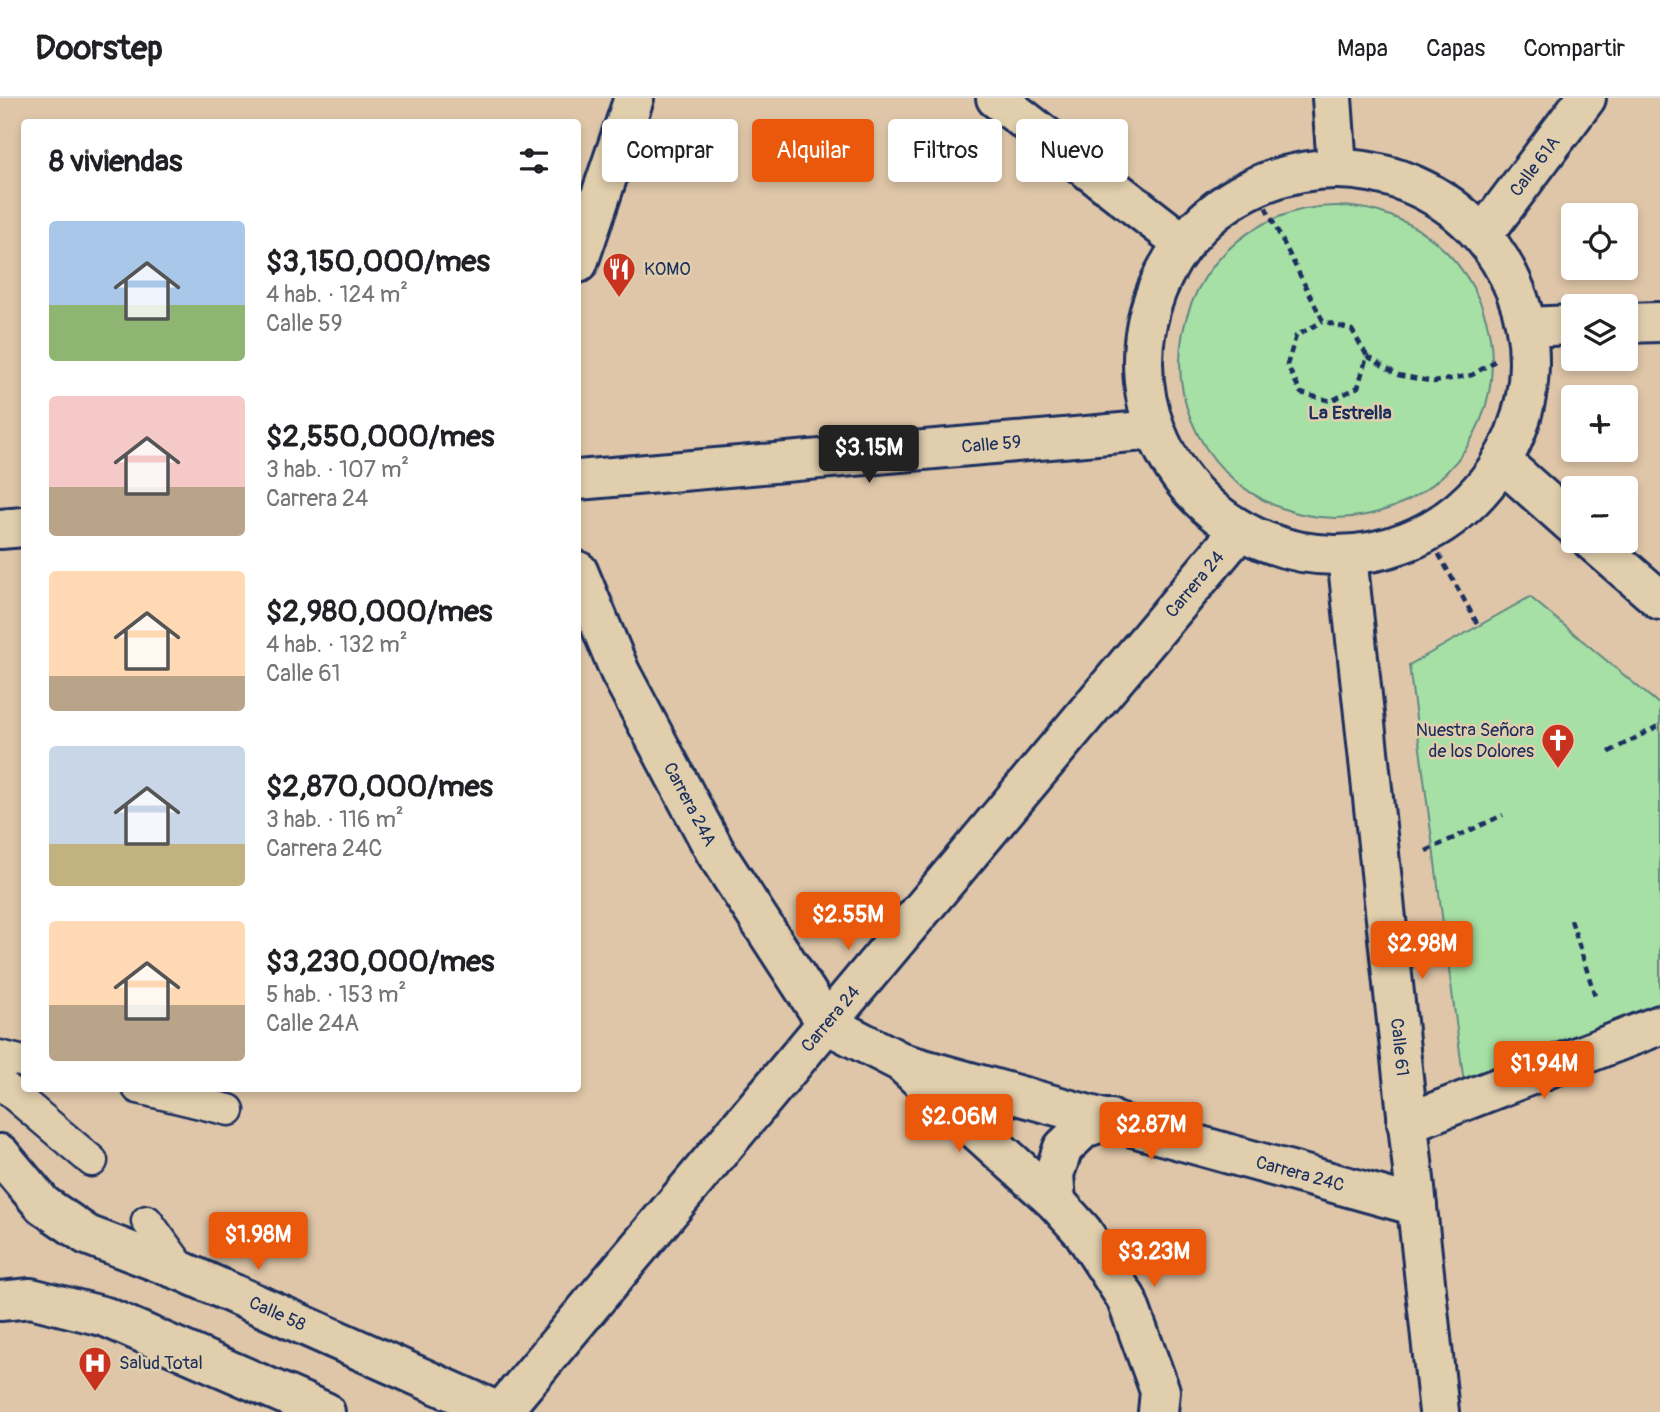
<!DOCTYPE html>
<html lang="es">
<meta charset="utf-8">
<style>
body{margin:0;font-family:Pangolin,sans-serif;background:#f6f6f6;color:#202124;height:100vh;display:flex;flex-direction:column;font-size:26px;white-space:nowrap}
*{box-sizing:border-box;margin:0}
p{font-size:23px;color:#757577}
.icon{flex:none;width:38px;height:38px;fill:none;stroke:currentColor;stroke-width:2;stroke-linecap:round;stroke-linejoin:round}
.map{position:relative;flex:1;overflow:hidden}
.details{position:absolute;left:21px;top:21px;width:560px;height:973px;display:flex;flex-direction:column;background:#fff;border-radius:7px;box-shadow:0 4px 10px #0003}
.details>*{flex:none}
.top-card{position:absolute;left:602px;top:21px;width:665px;height:63px;display:flex;gap:14px}
.controls{position:absolute;left:1561px;top:105px;display:grid;gap:14px}
.controls a{display:grid;place-items:center;width:77px;height:77px;border-radius:7px;background:#fff;box-shadow:0 4px 10px #0003;font-size:35px}
.price{position:absolute;translate:-50% -60px;padding:0 16px;border-radius:7px;background:#ea580c;color:#fff;font-size:23px;line-height:46px;filter:drop-shadow(0 2px 4px #0008)}
.price::after{content:'';position:absolute;left:50%;top:42px;width:21px;height:16px;margin-left:-10px;background:inherit;clip-path:polygon(0 0,100% 0,50% 100%)}
.price.selected{background:#222;color:#fff}
ul{padding:0;list-style:none}
li{display:flex;align-items:center;gap:21px;height:175px;padding:0 28px}
li span{display:grid;place-items:center;flex:none;width:196px;height:140px;border-radius:7px;color:#555}
li>.icon{margin-inline-start:auto}
span .icon{width:84px;height:84px;fill:#fffc;stroke-width:1}
li b{font-size:30px}
h2{display:flex;justify-content:space-between;align-items:center;height:84px;padding:0 28px;font-size:30px}
.tag{padding:0 24px;border-radius:7px;background:#fff;box-shadow:0 4px 10px #0003;font-size:24px;line-height:63px}
.tag.selected{background:#ea580c;color:#fff}
header{display:flex;align-items:center;gap:42px;box-sizing:border-box;height:98px;padding:0 35px;background:#fff;border-bottom:2px solid #e0e0e0}
header strong{font-size:33px}
nav{display:flex;gap:38px;margin-inline-start:auto;font-size:24px}
.map>svg:first-child{display:block}
.green{fill:#a7e0a5;stroke:#618882;stroke-width:2}
.lines{fill:none;stroke-linecap:round;stroke-linejoin:round}
.service-casing{stroke:#1b2f5e;stroke-width:35}
.minor-casing{stroke:#1b2f5e;stroke-width:44}
.tertiary-casing{stroke:#1b2f5e;stroke-width:44}
.path{stroke:#1b2f5e;stroke-width:4.5;stroke-dasharray:7 5;stroke-linecap:butt}
.service{stroke:#e0ceac;stroke-width:30}
.minor{stroke:#e0ceac;stroke-width:38}
.tertiary{stroke:#e0ceac;stroke-width:38}
.labels{text-anchor:middle;dominant-baseline:central;stroke-width:5;stroke-linejoin:round;paint-order:stroke}
.street-label{font-size:18px;fill:#1b2f5e;stroke:#e0ceac}
.poi-label{font-size:18px;fill:#1b2f5e;stroke:#e0ceac;text-anchor:start}
.neighbourhood-label{font-size:19px;font-weight:bold;fill:#1b2f5e;stroke:#e0ceac}
</style>
<header>
<strong>Doorstep</strong>
<nav><a>Mapa</a><a>Capas</a><a>Compartir</a></nav>
</header>
<div class="map">
<svg width="1660" height="1314" viewBox="0 0 1660 1314">
<rect width="100%" height="100%" fill="#dfc6a8"/>
<filter id="ink" filterUnits="userSpaceOnUse"><feTurbulence type="fractalNoise" baseFrequency=".0143" numOctaves="2"/><feDisplacementMap in="SourceGraphic" scale="14" xChannelSelector="R" yChannelSelector="G"/><feConvolveMatrix kernelMatrix="1 2 1 2 8 2 1 2 1" color-interpolation-filters="sRGB"/></filter>
<g filter="url(#ink)">
<g class="green">
<circle cx="1336" cy="264" r="156"/>
<path d="M1530,499L1660,607V917L1464,985L1409,567Z"/>
</g>
<g class="lines">
<defs>
<g id="service">
<path d="M0,958L24,964"/>
<path d="M0,985L92,1063"/>
<path d="M138,990L229,1012"/>
<path d="M147,1123L184,1174"/>
</g>
<g id="minor">
<path d="M996,0L1183,145"/>
<path d="M1332,0L1337,69"/>
<path d="M578,165L634,0"/>
<path d="M1626,225L1660,224"/>
<path d="M1526,229L1573,227"/>
<path d="M1501,363L1573,427"/>
<path id="s1" d="M578,382L1155,332"/>
<path d="M0,431L24,429"/>
<path d="M1592,443L1660,502"/>
<path id="s2" d="M578,473L620,574L716,755L827,926L901,964L1056,1104L1083,1134L1126,1200L1160,1293L1158,1314"/>
<path id="s3" d="M909,967L1417,1108"/>
<path d="M1407,1025L1660,927"/>
<path id="s4" d="M0,1056L43,1107L87,1137L184,1174L499,1314"/>
<path d="M1056,1104L1054,1076L1063,1050L1084,1030L1110,1021"/>
<path d="M0,1203L31,1200L106,1219L325,1314"/>
<path id="s5" d="M501,1314L1240,432"/>
</g>
<g id="tertiary">
<circle cx="1336" cy="264" r="193"/>
<path id="s6" d="M1483,137L1586,0"/>
<path id="s7" d="M1347,458L1439,1314"/>
</g>
</defs>
<use href="#service" class="service-casing"/>
<use href="#minor" class="minor-casing"/>
<use href="#tertiary" class="tertiary-casing"/>
<g class="path">
<path d="M1255,88L1323,223L1352,232L1367,258L1358,289L1331,303L1301,295L1287,267L1296,238L1323,223"/>
<path d="M1367,258L1398,277L1434,284L1472,277L1495,263"/>
<path d="M1427,435L1477,525"/>
<path d="M1609,654L1660,627"/>
<path d="M1426,753L1503,717"/>
<path d="M1571,822L1596,901"/>
</g>
<use href="#service" class="service"/>
<use href="#minor" class="minor"/>
<use href="#tertiary" class="tertiary"/>
</g>
</g>
<defs>
<symbol id="restaurant-pin" viewBox="-11 -11 22 30"><path d="M0 17L-7.5 6A9.5 9.5 0 1 1 7.5 6Z" fill="#c8321e" stroke="#e0ceac"/><path d="M-5-6h1v4h1v-4h1v4h1v-4h1v5L-1.5 .5V6h-2V.5L-5-1ZM5-6V6H3V1.5H1.5Q1.5-4 5-6Z" fill="#fff"/></symbol>
<symbol id="church-pin" viewBox="-11 -11 22 30"><path d="M0 17L-7.5 6A9.5 9.5 0 1 1 7.5 6Z" fill="#c8321e" stroke="#e0ceac"/><path d="M-1.2-6h2.4v3.5h3.3v2.4h-3.3V6h-2.4V-.1h-3.3v-2.4h3.3Z" fill="#fff"/></symbol>
<symbol id="hospital-pin" viewBox="-11 -11 22 30"><path d="M0 17L-7.5 6A9.5 9.5 0 1 1 7.5 6Z" fill="#c8321e" stroke="#e0ceac"/><path d="M-5-5h3v3.5h4V-5h3V5h-3V1.5h-4V5h-3Z" fill="#fff"/></symbol>
</defs>
<g fill-rule="evenodd">
<use href="#restaurant-pin" x="600" y="152" width="38" height="52"/>
<use href="#church-pin" x="1539" y="623" width="38" height="52"/>
<use href="#hospital-pin" x="76" y="1246" width="38" height="52"/>
</g>
<g class="labels">
<g class="street-label">
<text stroke="none"><textPath href="#s6" startOffset="86">Calle 61A</textPath></text>
<text stroke="none"><textPath href="#s1" startOffset="415">Calle 59</textPath></text>
<text stroke="none"><textPath href="#s5" startOffset="1080">Carrera 24</textPath></text>
<text stroke="none"><textPath href="#s2" startOffset="259">Carrera 24A</textPath></text>
<text stroke="none"><textPath href="#s5" startOffset="513">Carrera 24</textPath></text>
<text stroke="none"><textPath href="#s7" startOffset="494">Calle 61</textPath></text>
<text stroke="none"><textPath href="#s3" startOffset="406">Carrera 24C</textPath></text>
<text stroke="none"><textPath href="#s4" startOffset="326">Calle 58</textPath></text>
</g>
<g class="poi-label">
<text x="644" y="171">KOMO</text>
<text x="1534" y="632" text-anchor="end">Nuestra Señora<tspan x="1534" dy="21">de los Dolores</tspan></text>
<text x="119" y="1265">Salud Total</text>
</g>
<g class="neighbourhood-label">
<text x="1350" y="315">La Estrella</text>
</g>
</g>
</svg>
<div class="controls">
<a><svg class="icon" aria-label="locate" viewBox="0 0 24 24"><circle cx="12" cy="12" r="6"/><path d="M12 2v4M12 18v4M2 12h4M18 12h4"/></svg></a>
<a><svg class="icon" aria-label="layers" viewBox="0 0 24 24"><path d="M12 4l9 5-9 5-9-5zM3 14l9 5 9-5"/></svg></a>
<a>+</a>
<a>−</a>
</div>
<b class="price selected" style="left:869px;top:387px">$3.15M</b>
<b class="price" style="left:848px;top:854px">$2.55M</b>
<b class="price" style="left:1422px;top:883px">$2.98M</b>
<b class="price" style="left:1544px;top:1003px">$1.94M</b>
<b class="price" style="left:959px;top:1056px">$2.06M</b>
<b class="price" style="left:1151px;top:1064px">$2.87M</b>
<b class="price" style="left:258px;top:1174px">$1.98M</b>
<b class="price" style="left:1154px;top:1191px">$3.23M</b>
<div class="top-card">
<a class="tag">Comprar</a>
<a class="tag selected">Alquilar</a>
<a class="tag">Filtros</a>
<a class="tag">Nuevo</a>
</div>
<section class="details">
<h2>8 viviendas<svg class="icon" aria-label="filters" viewBox="0 0 24 24"><path d="M4 7h16M4 17h16"/><circle cx="9" cy="7" r="2"/><circle cx="15" cy="17" r="2"/></svg></h2>
<ul>
<li><span style="background:linear-gradient(#a9c7e8 60%,#8fb573 0)"><svg class="icon" aria-label="home" viewBox="0 0 24 24"><path d="M3 11l9-7 9 7M6 9v11h12V9"/></svg></span><div><b>$3,150,000/mes</b><p>4 hab. · 124 m²</p><p>Calle 59</p></div></li>
<li><span style="background:linear-gradient(#f6c9c9 65%,#b9a48a 0)"><svg class="icon" aria-label="home" viewBox="0 0 24 24"><path d="M3 11l9-7 9 7M6 9v11h12V9"/></svg></span><div><b>$2,550,000/mes</b><p>3 hab. · 107 m²</p><p>Carrera 24</p></div></li>
<li><span style="background:linear-gradient(#ffd9b3 75%,#b9a48a 0)"><svg class="icon" aria-label="home" viewBox="0 0 24 24"><path d="M3 11l9-7 9 7M6 9v11h12V9"/></svg></span><div><b>$2,980,000/mes</b><p>4 hab. · 132 m²</p><p>Calle 61</p></div></li>
<li><span style="background:linear-gradient(#c9d6e8 70%,#c2b280 0)"><svg class="icon" aria-label="home" viewBox="0 0 24 24"><path d="M3 11l9-7 9 7M6 9v11h12V9"/></svg></span><div><b>$2,870,000/mes</b><p>3 hab. · 116 m²</p><p>Carrera 24C</p></div></li>
<li><span style="background:linear-gradient(#ffd9b3 60%,#b9a48a 0)"><svg class="icon" aria-label="home" viewBox="0 0 24 24"><path d="M3 11l9-7 9 7M6 9v11h12V9"/></svg></span><div><b>$3,230,000/mes</b><p>5 hab. · 153 m²</p><p>Calle 24A</p></div></li>
</ul>
</section>
</div>
